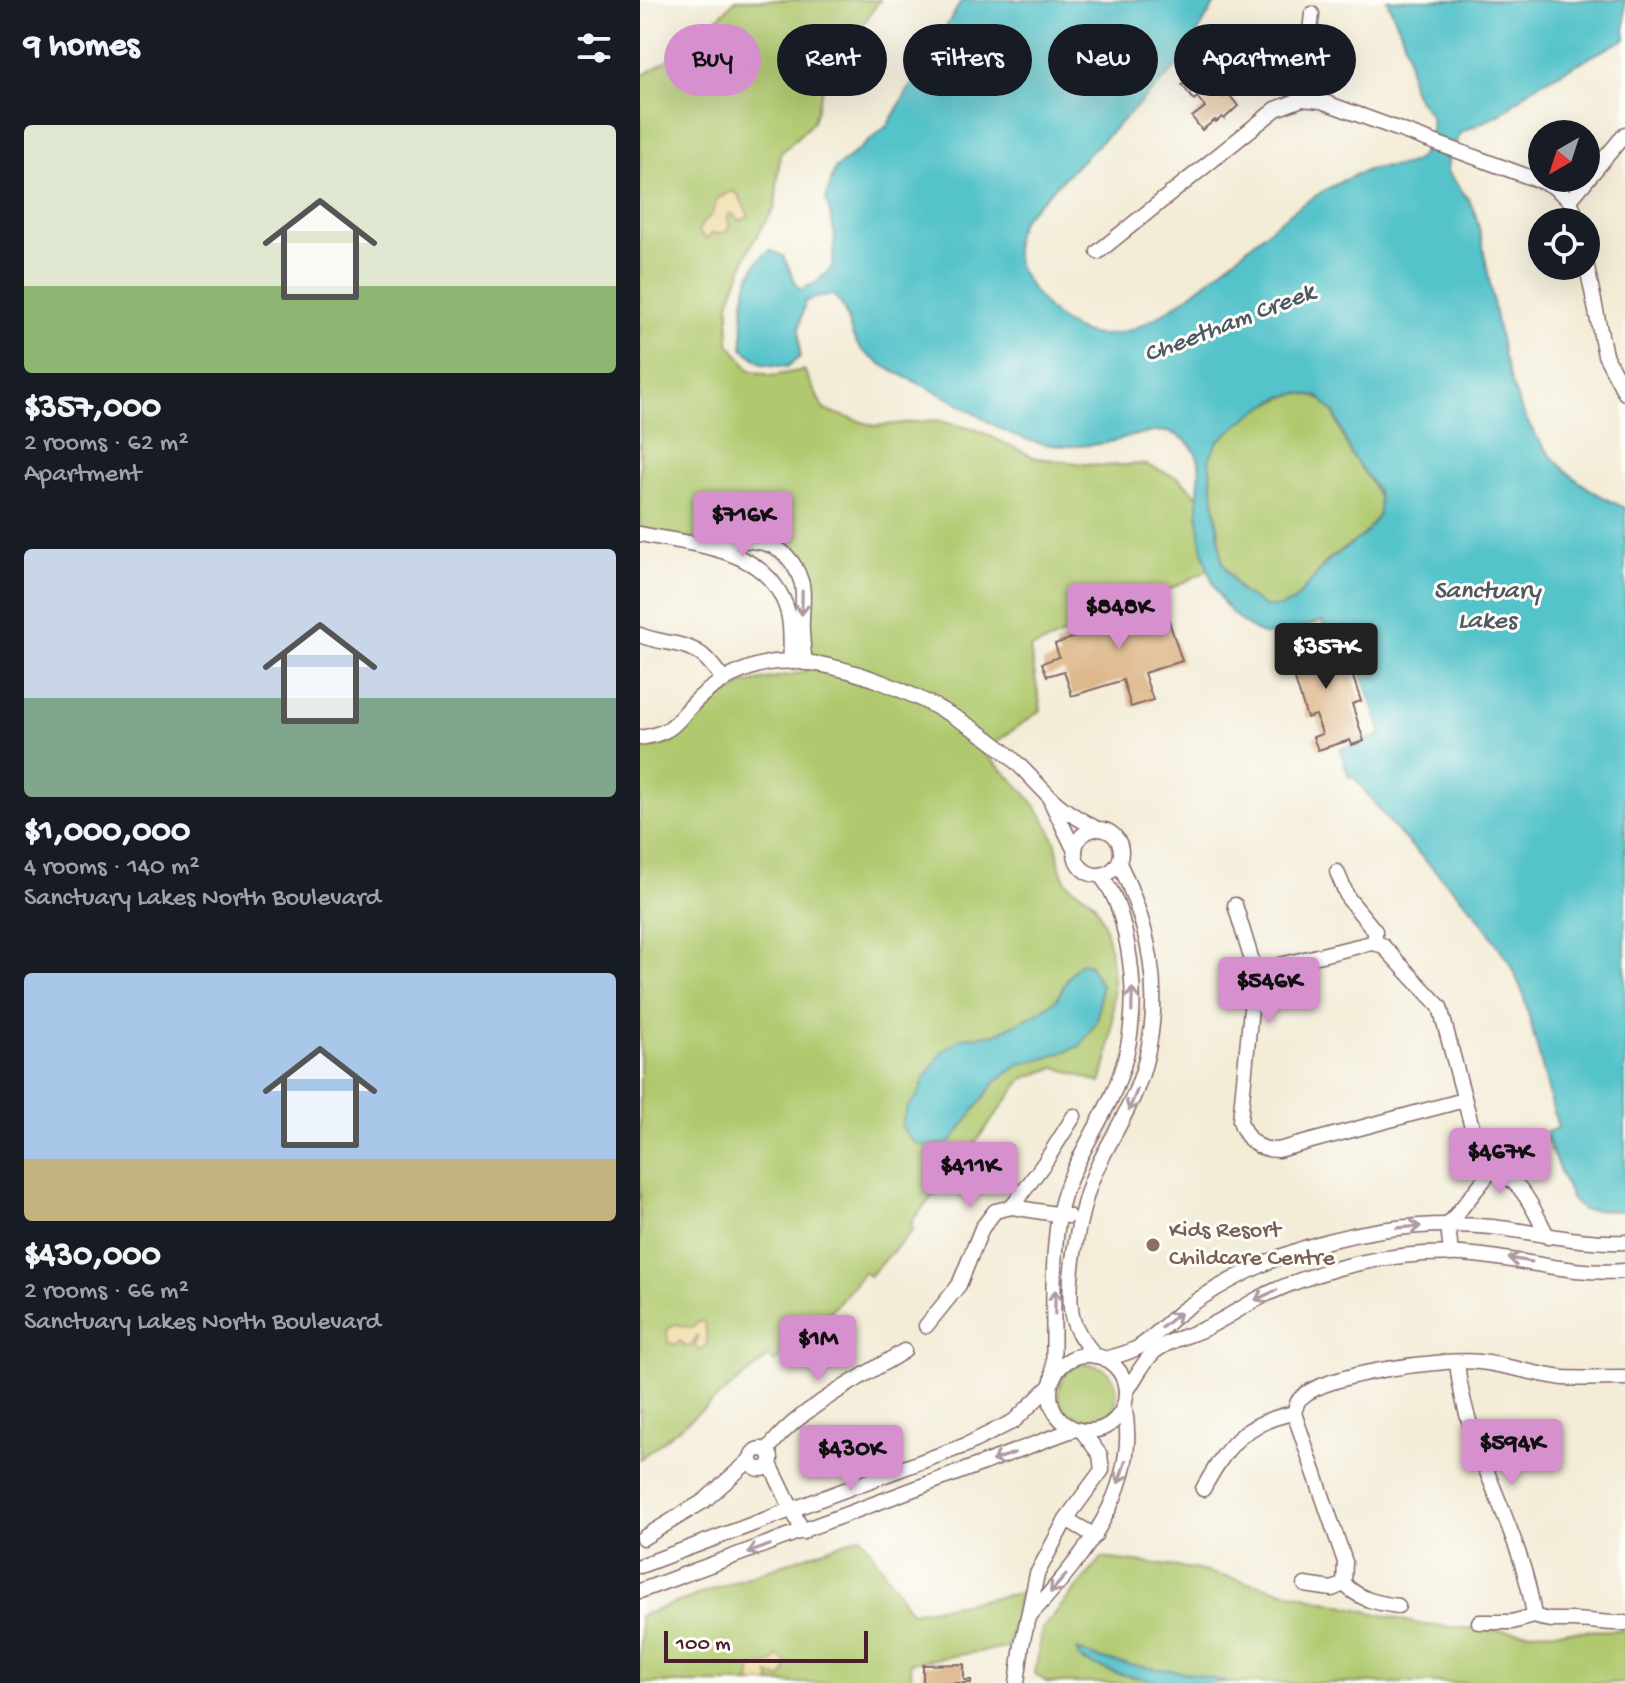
<!DOCTYPE html>
<meta charset="utf-8">
<style>
body{margin:0;font-family:"Gochi Hand",sans-serif;background:#20242c;color:#f1f3f6;height:100vh;display:flex;flex-direction:column;font-size:30px;white-space:nowrap}
*{box-sizing:border-box;margin:0}
p{font-size:26px;color:#9ea1a6}
.icon{flex:none;width:44px;height:44px;fill:none;stroke:currentColor;stroke-width:2;stroke-linecap:round;stroke-linejoin:round}
.map{position:relative;flex:1;overflow:hidden}
.drawer{display:flex;flex-direction:column;background:#171b24;width:640px}
.drawer>*{flex:none}
.banner{position:absolute;left:24px;top:24px;width:760px;height:72px;display:flex;gap:16px}
.needle{width:52px;rotate:219deg}
.tools{position:absolute;left:888px;top:120px;display:grid;gap:16px}
.tools a{display:grid;place-items:center;width:72px;height:72px;border-radius:50%;background:#171b24;box-shadow:0 8px 32px #0002;font-size:40px}
.scale{position:absolute;left:24px;bottom:20px;width:204px;box-sizing:border-box;padding-left:8px;border:4px solid #4a1f2b;border-top:0;font-size:22px;line-height:28px;white-space:nowrap;color:#4a1f2b;-webkit-text-stroke:6px #fdfcf7;paint-order:stroke}
.price{position:absolute;translate:-50% -68px;padding:0 18px;border-radius:8px;background:#d690ce;color:#111;font-size:26px;line-height:52px;filter:drop-shadow(0 2px 4px #0008)}
.price::after{content:'';position:absolute;left:50%;top:48px;width:24px;height:18px;margin-left:-12px;background:inherit;clip-path:polygon(0 0,100% 0,50% 100%)}
.price.selected{background:#222;color:#fff}
ul{padding:0;list-style:none}
li{display:grid;align-content:center;gap:16px;height:424px;padding:0 24px}
li span{display:grid;place-items:center;height:248px;border-radius:8px;color:#555}
li>.icon{margin-inline-start:auto}
span .icon{width:144px;height:144px;fill:#fffc;stroke-width:1}
li b{font-size:34px}
h2{display:flex;justify-content:space-between;align-items:center;height:96px;padding:0 24px;font-size:34px}
.pill{padding:0 28px;border-radius:36px;background:#171b24;box-shadow:0 8px 32px #0002;font-size:28px;line-height:72px}
.pill.selected{background:#d690ce;color:#111}
main{display:flex;flex:1;min-height:0}
.map>svg:first-child{display:block}
.green{fill:#b0c96e;stroke:#7d744c;stroke-width:2;fill-rule:evenodd}
.sand{fill:#eeda9e;stroke:#9c7c64;stroke-width:2}
.water{fill:#55c3ca;stroke:#50717a;stroke-width:2;fill-rule:evenodd}
.building{fill:#dab07f}
.lines{fill:none;stroke-linecap:round;stroke-linejoin:round}
.minor-casing{stroke:#856767;stroke-width:17}
.minor{stroke:#fff;stroke-width:14}
.oneway{stroke:#ae9aa0}
.education-dot{fill:#8d6e63;stroke:#fdfcf7;stroke-width:3}
.labels{text-anchor:middle;dominant-baseline:central;stroke-width:6;stroke-linejoin:round;paint-order:stroke}
.education-label{font-size:24px;fill:#785e54;stroke:#fdfcf7;text-anchor:start}
.water-label{font-size:26px;font-style:italic;fill:#4e5863;stroke:#fdfcf7}
</style>
<main>
<section class="drawer">
<h2>9 homes<svg class="icon" aria-label="filters" viewBox="0 0 24 24"><path d="M4 7h16M4 17h16"/><circle cx="9" cy="7" r="2"/><circle cx="15" cy="17" r="2"/></svg></h2>
<ul>
<li><span style="background:linear-gradient(#dfe7d0 65%,#8fb573 0)"><svg class="icon" aria-label="home" viewBox="0 0 24 24"><path d="M3 11l9-7 9 7M6 9v11h12V9"/></svg></span><div><b>$357,000</b><p>2 rooms · 62 m²</p><p>Apartment</p></div></li>
<li><span style="background:linear-gradient(#c9d6e8 60%,#7fa58c 0)"><svg class="icon" aria-label="home" viewBox="0 0 24 24"><path d="M3 11l9-7 9 7M6 9v11h12V9"/></svg></span><div><b>$1,000,000</b><p>4 rooms · 140 m²</p><p>Sanctuary Lakes North Boulevard</p></div></li>
<li><span style="background:linear-gradient(#a9c7e8 75%,#c2b280 0)"><svg class="icon" aria-label="home" viewBox="0 0 24 24"><path d="M3 11l9-7 9 7M6 9v11h12V9"/></svg></span><div><b>$430,000</b><p>2 rooms · 66 m²</p><p>Sanctuary Lakes North Boulevard</p></div></li>
</ul>
</section>
<div class="map">
<svg width="985" height="1683" viewBox="0 0 985 1683">
<rect width="100%" height="100%" fill="#fdfcf7"/>
<filter id="ink" filterUnits="userSpaceOnUse"><feTurbulence type="fractalNoise" baseFrequency=".0125" numOctaves="2"/><feDisplacementMap in="SourceGraphic" scale="16" xChannelSelector="R" yChannelSelector="G"/><feConvolveMatrix kernelMatrix="1 2 1 2 8 2 1 2 1" color-interpolation-filters="sRGB"/></filter>
<filter id="wash" filterUnits="userSpaceOnUse"><feTurbulence type="fractalNoise" baseFrequency=".006" numOctaves="4" result="noise"/><feDisplacementMap in="SourceGraphic" scale="32" xChannelSelector="R" yChannelSelector="G"/><feGaussianBlur stdDeviation="1.8" result="paint"/><feColorMatrix in="noise" values="0 0 0 0 0 0 0 0 0 0 0 0 0 0 0 0 0 1.4 0 .05"/><feComposite in="paint" operator="in"/></filter>
<g filter="url(#wash)">
<rect width="100%" height="100%" fill="#f3ecd7"/>
<g class="green">
<path d="M96,0H240L214,37L183,53L185,80L173,122L140,154L135,207L110,247L89,303V343L110,370L132,376L164,370L184,410L235,426L296,420L337,430L396,458L462,466L504,464L539,478L558,496L560,531L569,570L507,600L390,649L401,710L342,752C371,777 400,803 415,841C419,852 418,865 423,876C430,892 450,893 457,908C480,954 476,1036 461,1083L416,1067L383,1079L303,1185L273,1219L271,1225L273,1230L229,1276L224,1272L199,1303L134,1362L129,1357L0,1459V750L31,743L73,703L106,683L165,672L169,645L166,577L115,536L53,539L0,529V77L47,48ZM450,965L461,986L457,1021L440,1046L407,1058L380,1064L356,1081L309,1143C284,1148 275,1149 261,1126L267,1108L338,1036L356,1034L396,1014L417,999L429,976Z"/>
<path d="M660,393C695,397 693,415 705,442C713,460 740,490 740,506C740,534 704,545 687,561C675,573 666,594 651,603C623,620 595,590 585,567C578,553 581,539 578,525C575,506 565,470 570,452C578,429 637,396 660,393Z"/>
<path d="M442,1364C497,1363 483,1441 431,1419C411,1400 416,1374 442,1364Z"/>
<path d="M221,1536L271,1612L380,1593L368,1647L270,1663L272,1683H0V1616Z"/>
<path d="M462,1558L554,1569L783,1625L881,1632L985,1630V1683H408L395,1674L402,1629Z"/>
</g>
<g class="sand">
<path d="M92,191L98,194L109,216L100,221L91,213L87,217L90,224L87,231L80,234L73,233L66,239L59,233L60,226L72,214L77,199Z"/>
<path d="M60,1321L65,1323L67,1344L59,1351L55,1346L58,1337L57,1336L51,1347L45,1346L40,1341L36,1345L28,1342L27,1331C35,1319 41,1326 52,1328Z"/>
<path d="M138,1656L146,1662V1672L141,1679L129,1674L131,1683H110L112,1666L133,1663Z"/>
</g>
<g class="water">
<path d="M322,0H577L538,66L386,215C371,234 371,256 384,277C430,350 474,349 540,302C585,271 623,230 669,200C686,189 708,177 728,170C741,166 766,168 775,161C784,155 789,139 791,129C795,112 780,106 774,92C769,82 770,68 768,57C765,37 755,18 747,0H985V39L893,87L861,114L820,133L808,160L807,171L829,200L836,216C866,333 852,451 985,508V1211L942,1210L932,1200L904,1133L918,1128L882,990L869,962L835,912L754,828L713,776L709,777L700,749L742,735L720,666L715,667L711,652L714,645L705,640L702,646L692,649L682,621C666,626 647,634 630,635C621,635 615,631 608,626C568,602 557,540 558,496C558,477 565,461 550,445C527,419 492,438 465,443C445,447 424,447 404,444C365,436 345,419 312,400C283,383 248,373 222,350C206,335 211,307 191,294L165,301L159,328L160,357L147,367L123,364L103,349C102,316 100,271 130,250L143,256L159,290L176,283L192,267L195,235L186,198L195,169L247,126ZM660,393L679,397L695,414L711,454L736,489L739,498V514L724,535L690,559L654,601L641,607H626L600,591L582,561L569,459L578,441L609,416L641,397Z"/>
<path d="M440,963L450,965L461,986L457,1021L440,1046L407,1058L380,1064L356,1081L310,1143C284,1148 276,1150 261,1126L267,1108L278,1095L285,1078L302,1052L322,1038L356,1034L396,1014L417,999L429,976Z"/>
<path d="M437,1650C488,1672 536,1665 587,1683C533,1683 486,1683 439,1658Z"/>
</g>
<g id="blocks">
<g class="building">
<path d="M565,75L584,97L588,93L598,106L584,119L582,117L576,122L575,120L562,130L552,117L565,107L557,97L554,100L542,85L552,77L556,82Z"/>
<path d="M512,595L517,611L525,609L542,661L504,673L513,700L491,707L483,680L432,696L424,671L407,676L402,663L419,657L415,644L435,637L433,632L455,625L456,630L466,627L461,611Z"/>
<path d="M674,628L685,660L705,653L721,701L712,704L724,741L712,745L710,740L678,750L673,737L682,734L676,715L667,718L652,670L661,667L659,660L650,663L646,651L654,648L651,636Z"/>
<path d="M324,1664V1680H331V1683H283V1665Z"/>
</g>
</g>
</g>
<g filter="url(#ink)">
<use href="#blocks" fill-opacity="0" stroke="#856767" stroke-width="2"/>
<g class="lines">
<defs>
<g id="minor">
<path d="M662,99L672,14"/>
<path d="M930,200L985,134"/>
<path d="M458,252L636,109L662,99L681,101L911,185L930,200L938,222"/>
<path d="M946,262L965,355L985,393"/>
<path d="M0,534C55,546 130,546 148,613C152,629 150,646 151,662"/>
<path d="M72,546C108,536 147,537 161,581C165,593 162,606 162,619C161,633 163,648 165,663"/>
<path d="M0,635C20,644 44,641 62,655C70,661 77,672 84,680"/>
<path d="M0,738C37,732 34,722 58,699C74,684 96,672 116,666C183,644 308,706 359,747C377,761 391,778 407,794C421,809 439,819 457,829"/>
<path d="M411,802L435,851"/>
<circle cx="458" cy="852" r="23"/>
<path d="M697,872L708,898L735,931V943"/>
<path d="M595,905L613,964L619,975"/>
<path d="M824,1100L638,1150C617,1150 606,1140 600,1121L613,988L617,978L632,967L731,943L742,945L800,1007L838,1150L845,1167L851,1171"/>
<path d="M372,1207L405,1162L434,1116"/>
<path d="M811,1254L808,1225L851,1171C881,1175 895,1213 908,1237"/>
<path d="M286,1326L319,1285L342,1228L355,1211L372,1207L428,1216"/>
<circle cx="448" cy="1393" r="38"/>
<path d="M455,1356C447,1345 437,1334 433,1320C424,1284 441,1203 456,1170C474,1131 496,1102 506,1059C523,989 509,926 479,863"/>
<path d="M465,1359C476,1356 489,1353 499,1347C516,1336 529,1320 546,1308C574,1288 605,1272 637,1258C704,1231 780,1220 852,1227C897,1232 939,1244 985,1242"/>
<path d="M817,1362C825,1451 882,1528 894,1616"/>
<path d="M413,1380C415,1326 410,1268 419,1215C427,1172 453,1136 471,1098C493,1051 497,999 488,948C483,922 478,896 460,875"/>
<path d="M486,1392C495,1379 502,1363 514,1352C529,1339 551,1336 568,1327C588,1317 607,1304 627,1294C687,1266 756,1251 822,1254C876,1257 931,1276 985,1271"/>
<path d="M654,1413L705,1562L704,1584"/>
<circle cx="121" cy="1459" r="10"/>
<path d="M127,1451C153,1412 224,1376 264,1351"/>
<path d="M130,1464L163,1532"/>
<path d="M563,1489C587,1446 603,1423 654,1413C656,1407 657,1400 662,1397C688,1373 804,1358 840,1362C868,1365 896,1375 924,1378C944,1379 965,1378 985,1378"/>
<path d="M426,1519L455,1536"/>
<path d="M3,1538L64,1501L110,1460"/>
<path d="M0,1566L326,1445L374,1421L411,1385"/>
<path d="M704,1584C721,1600 736,1603 758,1606"/>
<path d="M665,1585L692,1589L704,1584"/>
<path d="M0,1591L435,1429"/>
<path d="M391,1614C443,1557 502,1487 484,1405"/>
<path d="M839,1622H872L894,1616C907,1621 918,1620 932,1620C950,1620 966,1624 985,1623"/>
<path d="M377,1683L382,1645L397,1574L426,1519L462,1470L460,1455L442,1431"/>
</g>
</defs>
<use href="#minor" class="minor-casing"/>
<use href="#minor" class="minor"/>
</g>
<defs><path id="oneway-shaft" d="M-6 0H5M1.5-3L5.5 0L1.5 3" fill="none" stroke-width="1.6" stroke-linecap="round" stroke-linejoin="round" transform="scale(2)"/></defs>
<g class="oneway">
<use href="#oneway-shaft" transform="translate(162 603) rotate(91)"/>
<use href="#oneway-shaft" transform="translate(492 1000) rotate(-89)"/>
<use href="#oneway-shaft" transform="translate(493 1100) rotate(112)"/>
<use href="#oneway-shaft" transform="translate(769 1227) rotate(-4)"/>
<use href="#oneway-shaft" transform="translate(880 1260) rotate(-171)"/>
<use href="#oneway-shaft" transform="translate(626 1295) rotate(155)"/>
<use href="#oneway-shaft" transform="translate(415 1302) rotate(-89)"/>
<use href="#oneway-shaft" transform="translate(531 1320) rotate(-39)"/>
<use href="#oneway-shaft" transform="translate(363 1457) rotate(160)"/>
<use href="#oneway-shaft" transform="translate(482 1472) rotate(108)"/>
<use href="#oneway-shaft" transform="translate(119 1549) rotate(159)"/>
<use href="#oneway-shaft" transform="translate(418 1584) rotate(132)"/>
</g>
</g>
<circle class="education-dot" cx="513" cy="1245" r="8"/>
<g class="labels">
<g class="education-label">
<text x="529" y="1231">Kids Resort<tspan x="529" dy="28">Childcare Centre</tspan></text>
</g>
<g class="water-label">
<text transform="translate(590 325) rotate(-21)">Cheetham Creek</text>
<text x="847" y="592">Sanctuary<tspan x="847" dy="30">Lakes</tspan></text>
</g>
</g>
</svg>
<div class="tools">
<a><svg class="needle" viewBox="-14 -14 28 28"><path d="M0-13l5 13h-10z" fill="#e53935"/><path d="M0 13l5-13h-10z" fill="#9ea1a6"/></svg></a>
<a><svg class="icon" aria-label="locate" viewBox="0 0 24 24"><circle cx="12" cy="12" r="6"/><path d="M12 2v4M12 18v4M2 12h4M18 12h4"/></svg></a>
</div>
<div class="scale">100 m</div>
<b class="price" style="left:103px;top:559px">$716K</b>
<b class="price" style="left:479px;top:651px">$848K</b>
<b class="price selected" style="left:686px;top:691px">$357K</b>
<b class="price" style="left:629px;top:1025px">$546K</b>
<b class="price" style="left:860px;top:1196px">$467K</b>
<b class="price" style="left:330px;top:1210px">$411K</b>
<b class="price" style="left:178px;top:1383px">$1M</b>
<b class="price" style="left:872px;top:1487px">$594K</b>
<b class="price" style="left:211px;top:1493px">$430K</b>
<div class="banner">
<a class="pill selected">Buy</a>
<a class="pill">Rent</a>
<a class="pill">Filters</a>
<a class="pill">New</a>
<a class="pill">Apartment</a>
</div>
</div>
</main>
